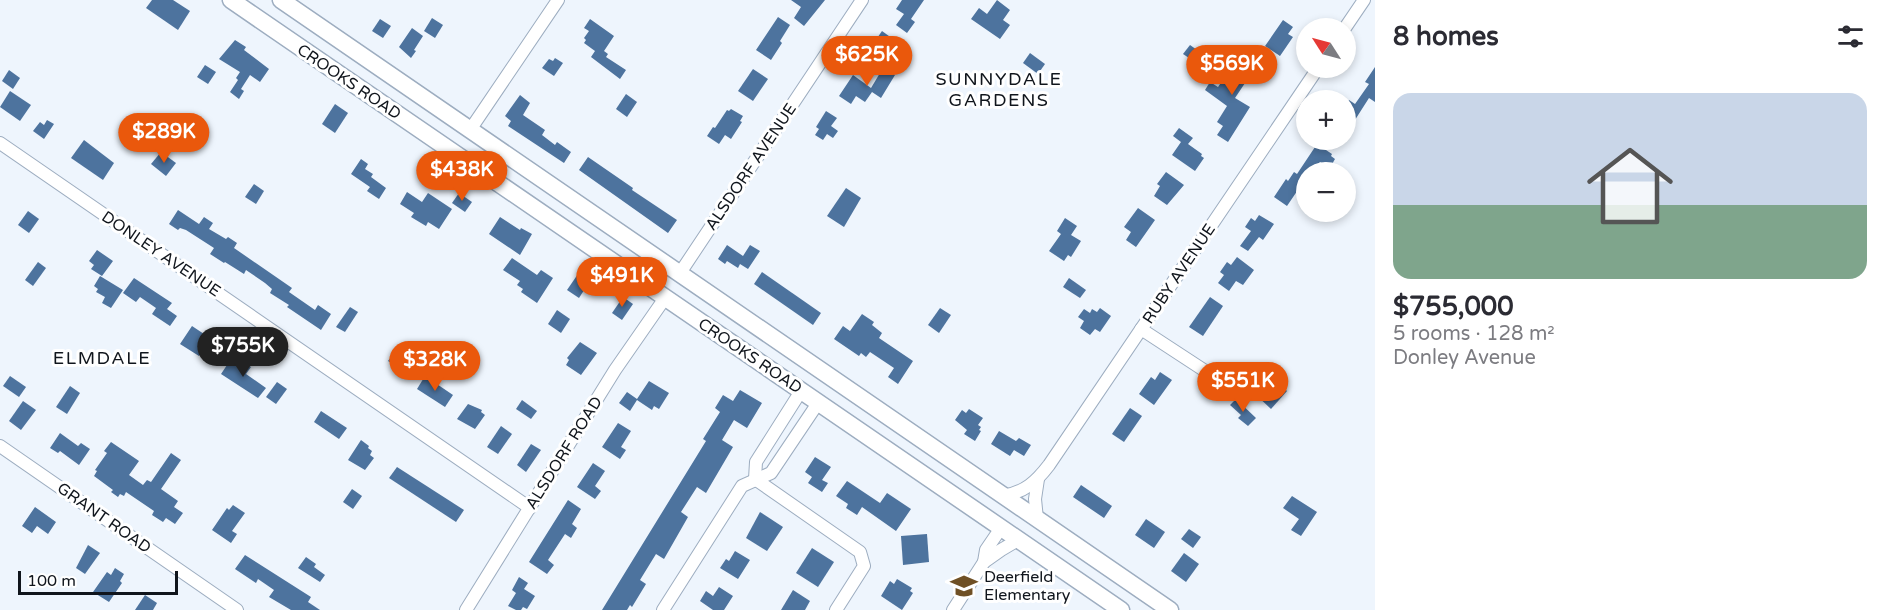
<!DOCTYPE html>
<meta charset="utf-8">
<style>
body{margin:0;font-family:"Varela Round",sans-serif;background:#f2f2f3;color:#2b2b33;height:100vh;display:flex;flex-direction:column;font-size:22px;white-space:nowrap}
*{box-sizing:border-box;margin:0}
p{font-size:20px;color:#7c7c81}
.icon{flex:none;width:33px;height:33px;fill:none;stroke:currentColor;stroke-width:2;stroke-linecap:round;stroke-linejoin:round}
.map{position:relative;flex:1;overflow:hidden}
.details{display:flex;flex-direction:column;background:#fff;width:510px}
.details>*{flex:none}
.needle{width:39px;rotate:306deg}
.buttons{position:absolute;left:1296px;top:18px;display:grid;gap:12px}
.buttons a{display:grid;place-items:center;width:60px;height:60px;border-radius:50%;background:#fff;box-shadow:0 3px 9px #0003;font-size:30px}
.scale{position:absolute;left:18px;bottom:15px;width:160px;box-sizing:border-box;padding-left:6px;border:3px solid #10151c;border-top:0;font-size:16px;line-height:21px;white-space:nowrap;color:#10151c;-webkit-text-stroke:4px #fff;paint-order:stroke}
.price{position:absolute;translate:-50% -51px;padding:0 14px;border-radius:21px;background:#ea580c;color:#fff;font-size:20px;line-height:39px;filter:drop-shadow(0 2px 3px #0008)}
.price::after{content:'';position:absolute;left:50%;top:36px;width:18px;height:14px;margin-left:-9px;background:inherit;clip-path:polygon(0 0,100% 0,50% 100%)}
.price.active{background:#222;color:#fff}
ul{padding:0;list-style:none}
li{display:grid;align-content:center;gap:12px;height:318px;padding:0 18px}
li+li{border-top:2px solid #e1e1e2}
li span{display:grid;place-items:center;height:186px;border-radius:18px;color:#555}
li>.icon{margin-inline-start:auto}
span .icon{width:108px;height:108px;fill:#fffc;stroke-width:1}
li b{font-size:26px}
h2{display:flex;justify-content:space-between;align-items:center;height:72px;padding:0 18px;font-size:26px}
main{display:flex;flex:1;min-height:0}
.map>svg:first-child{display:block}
.building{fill:#4d739e}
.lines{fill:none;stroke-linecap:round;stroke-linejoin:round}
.minor-casing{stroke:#9dadc0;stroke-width:14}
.major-casing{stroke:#9dadc0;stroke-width:19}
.minor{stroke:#fff;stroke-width:12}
.major{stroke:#fff;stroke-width:16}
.labels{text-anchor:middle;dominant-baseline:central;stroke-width:6;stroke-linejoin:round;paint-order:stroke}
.street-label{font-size:16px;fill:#10151c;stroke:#fff}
.poi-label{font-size:16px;fill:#10151c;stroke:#fff;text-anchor:start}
.neighbourhood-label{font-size:18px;letter-spacing:1.5px;fill:#10151c;stroke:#fff}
</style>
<main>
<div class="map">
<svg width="1375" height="610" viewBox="0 0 1375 610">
<rect width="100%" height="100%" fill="#eef5fd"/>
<g class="building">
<path d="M152,0H173L190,11L178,30L146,8Z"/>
<path d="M791,0H825L804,26L794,18L801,7Z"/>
<path d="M902,0H924L911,19L915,22L907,33L896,25L904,14L896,9Z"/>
<path d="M997,0L1010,10L1003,20L1010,25L1000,39L971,19L979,8L987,14Z"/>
<path d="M778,17L790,25L780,41L782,43L771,60L756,50Z"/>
<path d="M432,18L443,25L435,38L424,31Z"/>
<path d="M380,19L391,26L383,38L372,31Z"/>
<path d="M590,19L614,36L604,51L608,54L606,57L626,70L620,79L591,57L595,51L584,43L586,40L584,38L589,31L584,28Z"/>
<path d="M1283,20L1293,27L1288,34L1293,37L1280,56L1265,46Z"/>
<path d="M412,28L423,36L414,50L416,51L411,58L399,47Z"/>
<path d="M882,31L893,39L879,61L867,53Z"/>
<path d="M235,40L246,47L244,50L269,69L260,82L250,75L241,89L244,91L239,99L230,92L238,80L236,78L240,72L219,59Z"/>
<path d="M1190,45L1207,57L1201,66L1183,54Z"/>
<path d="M1030,53L1045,64L1038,74L1023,63Z"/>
<path d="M1241,54L1257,65L1235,98L1250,107L1228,142L1217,135L1223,126L1217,122L1227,106L1205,90L1210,82L1218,87Z"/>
<path d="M555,58L563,63L554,76L542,68L549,59L553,61Z"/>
<path d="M205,65L216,72L208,84L197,77Z"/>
<path d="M1375,67V102L1369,98L1346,134V105L1349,100L1355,104L1369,84L1365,82Z"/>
<path d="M883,68L895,75L881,98L872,92L865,102L856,96L851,104L839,96L853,75L871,88Z"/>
<path d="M753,69L768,79L753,101L738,91Z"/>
<path d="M9,70L20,78L13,89L2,81Z"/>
<path d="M10,91L31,105L20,121L0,107Z"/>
<path d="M626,94L637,102L627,117L616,109Z"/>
<path d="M520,95L530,103L523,115L545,130L542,135L555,145L557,142L571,152L564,163L508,126L511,121L505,116Z"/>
<path d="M335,104L348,113L335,133L322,124Z"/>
<path d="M731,109L743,116L740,121L742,122L731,139L725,135L719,144L707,136L713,127L715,128L727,110L729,111Z"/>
<path d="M826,111L837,118L831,126L838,131L833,138L827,134L823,140L815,135L819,129L816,127Z"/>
<path d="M47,120L54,124L44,139L33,131L40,122L44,125Z"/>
<path d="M1179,128L1193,138L1188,144L1202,154L1201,156L1204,158L1195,171L1172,155L1181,142L1173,136Z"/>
<path d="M84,140L114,163L103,180L71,158Z"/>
<path d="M1317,144L1332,154L1331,156L1335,159L1331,166L1325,162L1323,164L1320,162L1314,171L1312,169L1310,172H1306V178L1287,206L1274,197L1286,179L1288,181L1294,172L1297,174Z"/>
<path d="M161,152L176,163L166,176L151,164Z"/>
<path d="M588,157L633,188L632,190L677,220L668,233L579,170Z"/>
<path d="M361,159L368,164L365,169L373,174L371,177L386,188L379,199L367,191L370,187L351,174Z"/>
<path d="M1166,172L1184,185L1167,205L1154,196L1160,186L1157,184Z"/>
<path d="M254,184L264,191L256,204L245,197Z"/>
<path d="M846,188L861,198L844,227L827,216Z"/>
<path d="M407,192L422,202L428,193L452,209L439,229L428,222L426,226L411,217L414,213L400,204Z"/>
<path d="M459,193L472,202L465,212L452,203Z"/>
<path d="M1138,208L1155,220L1136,247L1126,240L1131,232L1124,227Z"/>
<path d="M178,210L199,224L204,217L213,223L209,229L226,239L228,237L237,243L234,248L292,288L289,292L315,310L318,305L331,314L321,330L287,307L289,305L270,293L272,289L265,283L246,270L244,274L225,262L224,263L210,254L214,248L186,230L180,228L178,230L169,224Z"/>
<path d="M28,211L39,219L29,233L18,225Z"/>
<path d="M1259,215L1274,224L1263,240L1259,237L1248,251L1240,246L1251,231L1245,227L1251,218L1255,221Z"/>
<path d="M500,217L520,230L521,228L532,234L520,255L489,234Z"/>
<path d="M1065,218L1077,226L1071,235L1081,241L1071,257L1068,255L1064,261L1049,251L1061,234L1057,231Z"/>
<path d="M727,245L743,256L750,245L760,251L748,269L740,264L738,268L727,261L725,264L718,259Z"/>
<path d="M97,250L113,261L102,276L91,269L94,265L89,261Z"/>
<path d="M1237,257L1254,270L1243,285L1236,281L1229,291L1218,283L1224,275L1220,272L1227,262L1231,265Z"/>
<path d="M512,258L537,275L541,270L553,278L537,303L521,292L523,289L517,285L520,281L503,270Z"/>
<path d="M38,262L46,268L33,286L25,280Z"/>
<path d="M762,272L821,313L813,325L754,284Z"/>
<path d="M578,274L590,281L579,298L567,290Z"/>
<path d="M100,276L123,290L111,308L102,303L105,297L96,292L98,289L94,286Z"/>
<path d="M134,278L172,303L167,309L177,316L170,326L152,314L156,308L140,297L136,302L123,293Z"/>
<path d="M1069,278L1086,290L1080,298L1063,287Z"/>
<path d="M623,297L633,304L622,320L612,313Z"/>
<path d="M1210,297L1223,306L1203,336L1189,327Z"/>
<path d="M350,307L358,312L345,332L336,327Z"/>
<path d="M940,308L951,315L939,333L928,325Z"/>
<path d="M1100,308L1111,316L1100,332L1095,329L1090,335L1080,328L1084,321L1078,317L1084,309L1090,313L1092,309L1097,312Z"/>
<path d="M557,310L570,319L561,333L548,324Z"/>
<path d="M862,314L874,322L872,325L882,333L879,338L913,361L898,384L888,377L894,368L870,352L866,357L861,353L859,356L834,339L843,326L850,331Z"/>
<path d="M192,326L219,344L210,358L202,352L199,356L180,344Z"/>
<path d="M580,342L597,353L581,375L566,365L569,360L567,358Z"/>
<path d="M397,349L413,361L406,372L388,361Z"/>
<path d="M231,359L239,365L242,361L251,367L246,374L266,388L258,398L221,374Z"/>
<path d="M1160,372L1172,380L1154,405L1139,394L1151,377L1155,380Z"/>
<path d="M10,376L26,387L19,397L3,386Z"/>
<path d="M425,376L453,395L445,407L417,389Z"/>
<path d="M1271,377L1287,391L1271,409L1255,394Z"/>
<path d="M649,381L669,393L659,409L654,406L652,410L637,400L630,411L619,403L627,392L637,399Z"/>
<path d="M277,382L287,389L276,404L266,397Z"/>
<path d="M70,386L80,393L67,414L56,407Z"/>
<path d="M740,390L762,403L747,428L734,420L722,440L733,447L706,493L697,487L681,512L688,517L664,559L656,554L640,580L646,584L632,607L630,605L627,610H602L706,441L703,439L720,412L715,408L723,395L733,401Z"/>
<path d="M1236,399L1256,418L1248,426L1238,418L1241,415L1230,405Z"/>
<path d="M522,400L537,411L531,419L516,409Z"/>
<path d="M23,401L36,410L21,430L9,421Z"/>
<path d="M468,404L482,410L481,412L485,415L475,429L457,419Z"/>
<path d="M1130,408L1142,416L1124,442L1112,434Z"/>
<path d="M969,409L983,418L978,425L981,427L979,430L981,431L975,441L964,434L967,430L955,420L962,410L966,413Z"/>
<path d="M321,411L347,428L339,439L314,422Z"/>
<path d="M618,423L631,431L621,447L626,450L620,459L602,447Z"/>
<path d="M501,426L512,434L498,454L487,447Z"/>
<path d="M999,431L1016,441L1019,438L1031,445L1024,456L1014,450L1010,456L991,444Z"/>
<path d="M60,433L78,446L81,443L90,449L79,465L60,451L58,453L50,448Z"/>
<path d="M361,440L369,446L368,448L372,451L370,455L374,458L365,470L348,460Z"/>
<path d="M111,442L139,461L129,475L143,485L147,480L151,482L171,453L181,460L161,489L178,501L174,507L183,513L175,524L166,518L163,522L152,515L154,511L126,492L124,496L120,494L118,497L111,492L113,490L94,476L97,471L95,470L107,453L104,451Z"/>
<path d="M531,444L541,450L526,472L517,465Z"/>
<path d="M815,457L831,467L822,480L828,483L822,492L808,483L812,477L805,472Z"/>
<path d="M593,463L605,471L595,486L601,491L595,499L577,487Z"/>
<path d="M397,467L464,510L456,522L389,478Z"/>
<path d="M847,481L880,503L887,493L911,509L896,531L862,507L857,515L846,508L848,504L836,496Z"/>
<path d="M1081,485L1112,506L1104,518L1073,497Z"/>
<path d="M352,489L362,496L353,509L343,502Z"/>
<path d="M1292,496L1317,512L1301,536L1291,530L1299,519L1283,508Z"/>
<path d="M568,500L581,509L572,524L577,528L571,538L565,534L548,560L554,565L547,574L529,562Z"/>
<path d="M233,505L245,513L232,531L237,534L231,543L212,530L227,508L229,510Z"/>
<path d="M35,507L56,522L48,534L37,526L32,533L22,526Z"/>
<path d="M760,512L783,527L767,551L746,538Z"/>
<path d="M1146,519L1165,532L1154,548L1135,535Z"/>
<path d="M1189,529L1201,537L1193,548L1181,539Z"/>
<path d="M927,534L929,562L903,565L901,536Z"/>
<path d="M88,545L100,553L85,574L76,568Z"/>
<path d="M812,548L834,562L818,587L796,573Z"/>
<path d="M735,551L750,560L738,579L720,568L726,559L729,561Z"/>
<path d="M1184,553L1199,564L1186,582L1171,571Z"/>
<path d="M245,555L311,597L308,602L320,610H291L269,597L274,590L258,579L256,583L235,569Z"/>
<path d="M306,557L316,564L314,567L325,575L320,582L298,568Z"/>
<path d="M115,568L124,574L120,581L122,583L109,602L93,592L107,572L111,575Z"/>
<path d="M519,577L528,583L524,589L535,596L527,609L523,607L521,610H516L508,606L516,593L512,590Z"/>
<path d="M897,579L912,588L910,591L913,593L902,610L881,596L890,581L894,584Z"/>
<path d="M719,587L733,596L724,610H713L700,601L706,591L713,596Z"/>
<path d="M793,590L810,601L805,610H781Z"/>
<path d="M145,595L157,603L153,610H135Z"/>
</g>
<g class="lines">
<defs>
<g id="minor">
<path d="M1345,28L1364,0"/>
<path d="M470,130L558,0"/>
<path d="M0,143L530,508"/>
<path d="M680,273L862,0"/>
<path d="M1141,329L1222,382L1239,383"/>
<path d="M0,446L237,610"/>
<path d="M755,479L860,552L864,566L836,610"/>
<path d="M755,479L756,462L801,391"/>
<path d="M1003,496C1025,492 1036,482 1049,465L1318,68"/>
<path d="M1037,519L1035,499L1038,479"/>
<path d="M1001,528L986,550L984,562L1001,550L1018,540"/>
<path d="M466,610L615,370L665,298"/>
<path d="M663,610L742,486L771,473L818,403"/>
<path d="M953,610L984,562"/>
</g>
<g id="major">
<path d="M231,0L1121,610"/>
<path d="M281,0L1170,610"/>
</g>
</defs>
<use href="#minor" class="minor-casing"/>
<use href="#major" class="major-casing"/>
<use href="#minor" class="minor"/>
<use href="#major" class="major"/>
</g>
<defs>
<symbol id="school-bare" viewBox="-9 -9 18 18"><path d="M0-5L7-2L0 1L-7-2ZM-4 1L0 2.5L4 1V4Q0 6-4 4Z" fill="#6f5025" stroke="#fff" stroke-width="2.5" paint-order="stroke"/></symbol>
</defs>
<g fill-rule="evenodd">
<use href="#school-bare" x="945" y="567" width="38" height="38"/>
</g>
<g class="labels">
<g class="street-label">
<text transform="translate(349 82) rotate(34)">CROOKS ROAD</text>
<text transform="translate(751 167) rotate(-56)">ALSDORF AVENUE</text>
<text transform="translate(161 254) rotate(34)">DONLEY AVENUE</text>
<text transform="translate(1179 274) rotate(-56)">RUBY AVENUE</text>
<text transform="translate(750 356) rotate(34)">CROOKS ROAD</text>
<text transform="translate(564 453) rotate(-58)">ALSDORF ROAD</text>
<text transform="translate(104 518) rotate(35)">GRANT ROAD</text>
</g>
<g class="poi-label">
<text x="984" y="577">Deerfield<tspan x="984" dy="18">Elementary</tspan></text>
</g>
<g class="neighbourhood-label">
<text x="999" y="79">SUNNYDALE<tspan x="999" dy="21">GARDENS</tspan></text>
<text x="102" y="358">ELMDALE</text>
</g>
</g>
</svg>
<div class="buttons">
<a><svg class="needle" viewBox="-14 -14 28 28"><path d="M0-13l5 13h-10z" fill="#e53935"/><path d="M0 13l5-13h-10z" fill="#7c7c81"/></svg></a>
<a>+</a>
<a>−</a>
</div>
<div class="scale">100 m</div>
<b class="price" style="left:867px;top:87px">$625K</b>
<b class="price" style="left:1232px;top:96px">$569K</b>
<b class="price" style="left:164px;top:164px">$289K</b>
<b class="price" style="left:462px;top:202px">$438K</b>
<b class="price" style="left:622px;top:308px">$491K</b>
<b class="price active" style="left:243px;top:378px">$755K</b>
<b class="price" style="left:435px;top:392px">$328K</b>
<b class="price" style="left:1243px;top:413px">$551K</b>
</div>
<section class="details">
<h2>8 homes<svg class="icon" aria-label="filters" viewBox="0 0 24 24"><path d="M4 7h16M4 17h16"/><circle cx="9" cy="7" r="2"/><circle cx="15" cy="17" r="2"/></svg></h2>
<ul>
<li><span style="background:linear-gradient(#c9d6e8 60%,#7fa58c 0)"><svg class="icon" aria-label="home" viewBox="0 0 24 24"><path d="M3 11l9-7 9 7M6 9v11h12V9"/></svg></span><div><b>$755,000</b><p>5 rooms · 128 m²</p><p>Donley Avenue</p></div></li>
</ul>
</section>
</main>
